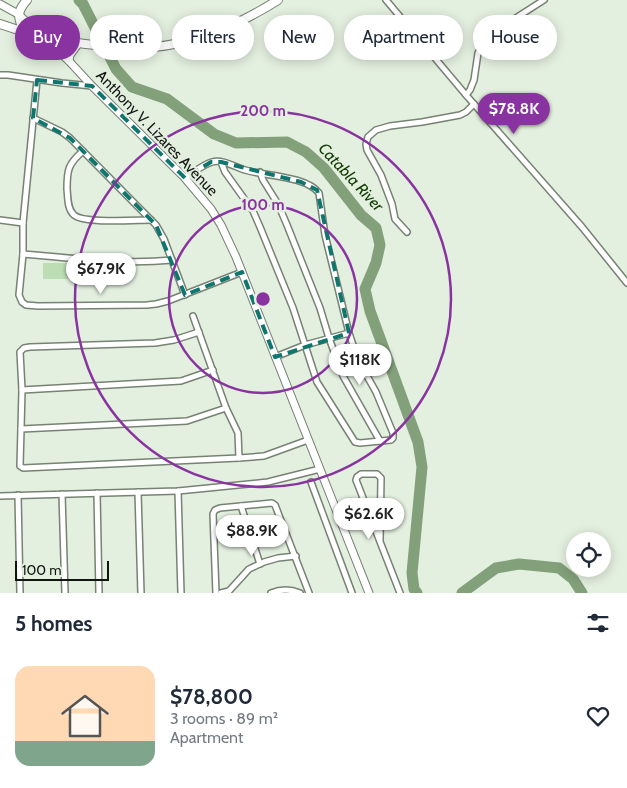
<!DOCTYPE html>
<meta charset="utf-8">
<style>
body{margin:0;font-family:Cabin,sans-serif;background:#f2f2f3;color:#1f2937;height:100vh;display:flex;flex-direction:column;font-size:19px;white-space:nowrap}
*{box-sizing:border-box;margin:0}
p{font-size:16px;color:#747a83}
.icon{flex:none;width:28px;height:28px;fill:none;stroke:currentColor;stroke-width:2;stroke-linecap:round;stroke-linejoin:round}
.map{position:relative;height:593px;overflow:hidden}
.sheet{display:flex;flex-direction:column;background:#fff;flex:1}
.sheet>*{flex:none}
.guide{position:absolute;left:15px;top:15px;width:598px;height:45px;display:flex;gap:10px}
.controls{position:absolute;left:566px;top:532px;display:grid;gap:10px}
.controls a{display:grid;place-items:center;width:45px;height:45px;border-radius:50%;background:#fff;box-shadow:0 2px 12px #0003;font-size:25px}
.scale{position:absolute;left:15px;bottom:12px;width:94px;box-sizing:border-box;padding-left:5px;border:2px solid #111510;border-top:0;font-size:14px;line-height:18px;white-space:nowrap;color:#111510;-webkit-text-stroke:4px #e3efdf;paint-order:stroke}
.price{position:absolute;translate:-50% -42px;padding:0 11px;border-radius:18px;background:#fff;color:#222;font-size:16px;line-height:32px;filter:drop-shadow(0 1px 2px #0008)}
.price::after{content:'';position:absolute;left:50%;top:30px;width:15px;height:11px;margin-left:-8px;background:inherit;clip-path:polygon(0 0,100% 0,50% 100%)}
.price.current{background:#8933a0;color:#fff}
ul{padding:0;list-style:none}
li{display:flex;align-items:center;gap:15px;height:125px;padding:0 15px}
li span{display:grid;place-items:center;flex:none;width:140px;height:100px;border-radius:15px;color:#555}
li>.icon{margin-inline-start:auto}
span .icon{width:60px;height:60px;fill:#fffc;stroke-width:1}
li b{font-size:21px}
h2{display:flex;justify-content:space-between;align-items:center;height:60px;padding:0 15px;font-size:21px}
.tag{padding:0 18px;border-radius:22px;background:#fff;box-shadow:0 2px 12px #0003;font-size:18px;line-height:45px}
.tag.current{background:#8933a0;color:#fff}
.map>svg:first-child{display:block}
.green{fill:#bdddb4}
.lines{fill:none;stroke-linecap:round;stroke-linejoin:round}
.river{stroke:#82a079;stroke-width:11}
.street-casing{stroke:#778274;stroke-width:8}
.secondary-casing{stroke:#778274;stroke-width:9}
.primary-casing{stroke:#778274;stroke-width:10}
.street{stroke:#fff;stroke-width:5}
.secondary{stroke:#fff;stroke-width:7}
.primary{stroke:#fff;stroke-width:8}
.marked{fill:none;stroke:#0f766e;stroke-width:4;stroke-dasharray:10 6;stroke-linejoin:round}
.ring{fill:none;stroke:#8933a0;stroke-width:2.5}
.labels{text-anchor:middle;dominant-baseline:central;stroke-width:5;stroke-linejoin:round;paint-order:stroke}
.street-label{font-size:15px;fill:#111510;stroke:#e3efdf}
.water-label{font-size:16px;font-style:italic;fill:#123b01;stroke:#e3efdf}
.centre{fill:#8933a0;stroke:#e3efdf;stroke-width:2.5}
.ring-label{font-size:15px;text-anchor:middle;font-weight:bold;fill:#8933a0;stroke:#e3efdf;stroke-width:5;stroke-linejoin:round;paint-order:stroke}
</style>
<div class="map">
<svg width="627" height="593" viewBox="0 0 627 593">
<rect width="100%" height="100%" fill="#e3efdf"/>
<path class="green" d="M43,263H70L71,279H43Z"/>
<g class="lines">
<g class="river">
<path d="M79,0L83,4L116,69L132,87L167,99L214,134L236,143L287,142L306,152L324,168L361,215L376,228L380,245L376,263L365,289L370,311L418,442L422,467L412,573L414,589L417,593"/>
<path d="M462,593L496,568L519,564L559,568L573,579L582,593"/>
</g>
<defs>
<g id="street">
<path d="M386,0L466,95L582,227L627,283"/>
<path d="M0,75H8L62,83L92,86"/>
<path d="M37,80L23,223V254L19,295L22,302L26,305L38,306L147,305L156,304L168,301L242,272"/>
<path d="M466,95L470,90L474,80L478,53L483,45L500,28L544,0"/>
<path d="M33,118L62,132L70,138L156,225L164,239L185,295"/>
<path d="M83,151C68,164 67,170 67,189C68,197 67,209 74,215C84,224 136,220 151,220"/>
<path d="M260,172L263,180L278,204L287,225L320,308L329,338L343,376L380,441"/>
<path d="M185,178C193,173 202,165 212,162C223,159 235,167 245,170C265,176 306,176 319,193L325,235L349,333L358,360L376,392L393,433V438L391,440L360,443L355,442L317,382L293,308L260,227L253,211L225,172L221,162"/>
<path d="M0,220L23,223"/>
<path d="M407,232L395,219L392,204L381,175L367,150L366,144L368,137L376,130L390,126L422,122L460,115L466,112L474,104"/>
<path d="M23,254C72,258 122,265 172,260"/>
<path d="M193,316L226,408L238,433L239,458"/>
<path d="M199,332L174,340L155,343L30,347L24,348L20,352L22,390L20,466L23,468L239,458L264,456L308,440"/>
<path d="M275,357L305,345L349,333"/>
<path d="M22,390L181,381L213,370"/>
<path d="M21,429L187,421L226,408"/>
<path d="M311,482L352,593"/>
<path d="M178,491L181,593"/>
<path d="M138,492L141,593"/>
<path d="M97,493L99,593"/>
<path d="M62,494L65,593"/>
<path d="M18,495L20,593"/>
<path d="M0,496L178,491L268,482L320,469"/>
<path d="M241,506L260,564"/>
<path d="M380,541L381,478L377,474H361L357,477L356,480L400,593"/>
<path d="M216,593L213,514L215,510L220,508L272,503L275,505L309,593"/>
<path d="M221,593L229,591L249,569L264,562L278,558L296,556"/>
<path d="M271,593C281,589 290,589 300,593"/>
</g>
<g id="secondary">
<path d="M0,4L18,14L69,61L92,86L184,177L211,209L221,225L236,257L369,593"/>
<path d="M69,61L70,55L78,44"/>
</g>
<g id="primary">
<path d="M0,24C40,38 74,44 116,47C129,48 141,49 154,47C199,43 240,24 278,0"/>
<path d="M24,32C18,18 16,12 27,0"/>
</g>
</defs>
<use href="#street" class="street-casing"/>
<use href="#secondary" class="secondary-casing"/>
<use href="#primary" class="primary-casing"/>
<use href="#street" class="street"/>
<use href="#secondary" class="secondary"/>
<use href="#primary" class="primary"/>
</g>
<path class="marked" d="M37,80L92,86L185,178L211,162H221L301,182L317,190L349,333L275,357L242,272L185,295L156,225L70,138L33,118Z"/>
<g class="ring">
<circle cx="263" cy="299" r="94"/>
<circle cx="263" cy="299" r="188"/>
</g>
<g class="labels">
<g class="street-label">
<text transform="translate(157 133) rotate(46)">Anthony V. Lizares Avenue</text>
</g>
<g class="water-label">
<text transform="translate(351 177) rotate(47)">Catabla River</text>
</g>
</g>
<circle cx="263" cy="299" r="8" class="centre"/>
<g class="ring-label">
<text x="263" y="116">200 m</text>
<text x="263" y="210">100 m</text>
</g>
</svg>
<div class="controls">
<a><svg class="icon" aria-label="locate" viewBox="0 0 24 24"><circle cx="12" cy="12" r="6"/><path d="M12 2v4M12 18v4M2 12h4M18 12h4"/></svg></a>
</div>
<div class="scale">100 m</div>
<b class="price current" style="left:514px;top:135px">$78.8K</b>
<b class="price" style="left:101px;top:295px">$67.9K</b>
<b class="price" style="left:360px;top:386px">$118K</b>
<b class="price" style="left:369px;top:540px">$62.6K</b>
<b class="price" style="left:252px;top:557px">$88.9K</b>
<div class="guide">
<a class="tag current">Buy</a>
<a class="tag">Rent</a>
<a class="tag">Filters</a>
<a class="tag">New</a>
<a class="tag">Apartment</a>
<a class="tag">House</a>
</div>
</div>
<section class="sheet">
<h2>5 homes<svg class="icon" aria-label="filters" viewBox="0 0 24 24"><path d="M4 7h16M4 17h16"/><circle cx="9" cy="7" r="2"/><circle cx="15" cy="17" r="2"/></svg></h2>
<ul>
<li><span style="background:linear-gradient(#ffd9b3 75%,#7fa58c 0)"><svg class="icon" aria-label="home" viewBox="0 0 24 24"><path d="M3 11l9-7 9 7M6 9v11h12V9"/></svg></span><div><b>$78,800</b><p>3 rooms · 89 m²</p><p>Apartment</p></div><svg class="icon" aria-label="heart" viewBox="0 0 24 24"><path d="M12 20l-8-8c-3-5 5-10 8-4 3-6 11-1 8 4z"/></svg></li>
</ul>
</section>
